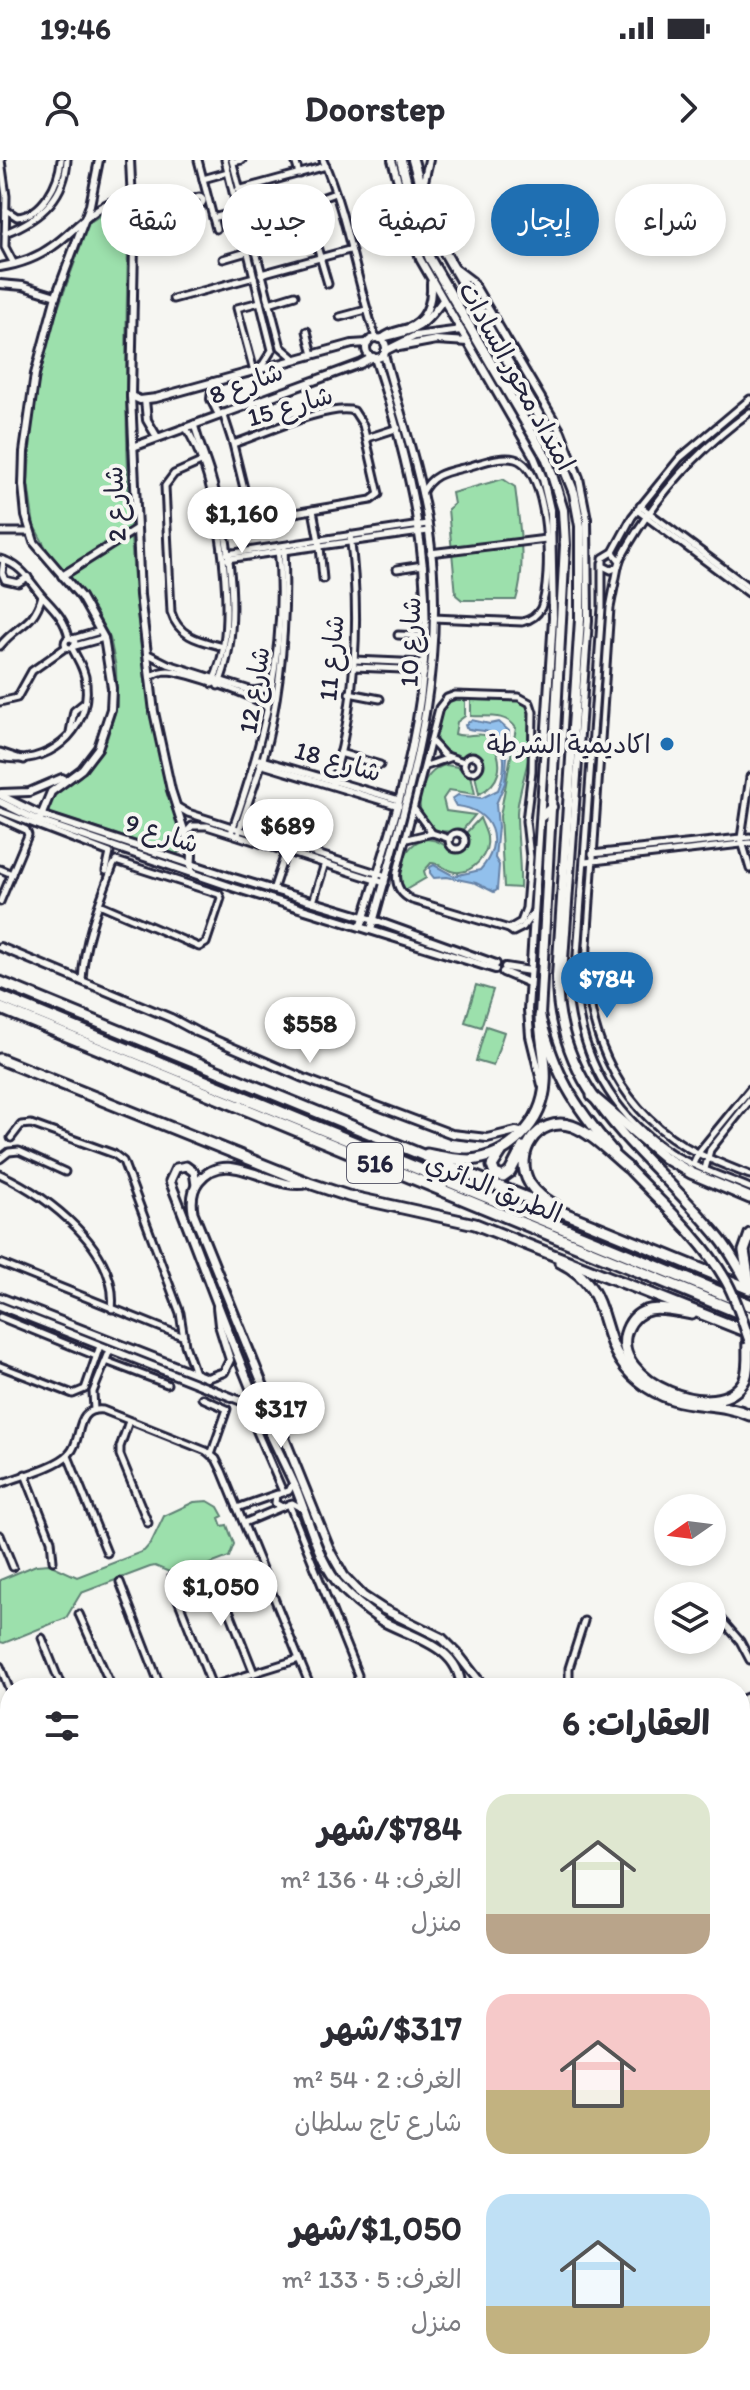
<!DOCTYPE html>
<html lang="ar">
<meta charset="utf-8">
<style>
body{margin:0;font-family:Itim,"Playpen Sans Arabic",sans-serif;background:#f2f2f3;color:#2b2b33;direction:rtl;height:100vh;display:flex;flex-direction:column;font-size:30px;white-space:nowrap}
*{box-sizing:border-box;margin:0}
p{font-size:26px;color:#7c7c81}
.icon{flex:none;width:44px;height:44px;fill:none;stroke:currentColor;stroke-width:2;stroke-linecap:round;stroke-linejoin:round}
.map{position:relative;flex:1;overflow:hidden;direction:ltr}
.details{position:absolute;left:0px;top:1518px;width:750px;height:712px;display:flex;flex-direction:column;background:#fff;border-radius:32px 32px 0 0;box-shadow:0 4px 12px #0003;direction:rtl}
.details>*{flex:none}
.top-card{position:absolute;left:24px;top:24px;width:702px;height:72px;direction:rtl;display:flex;gap:16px}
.needle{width:52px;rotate:256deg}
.buttons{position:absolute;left:654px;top:1334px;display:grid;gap:16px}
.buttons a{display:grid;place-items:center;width:72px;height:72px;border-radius:50%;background:#fff;box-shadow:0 4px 12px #0003;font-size:40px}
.price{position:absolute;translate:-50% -68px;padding:0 18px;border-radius:28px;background:#fff;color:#222;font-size:26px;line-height:52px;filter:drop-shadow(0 2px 4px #0008)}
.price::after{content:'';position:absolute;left:50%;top:48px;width:24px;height:18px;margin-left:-12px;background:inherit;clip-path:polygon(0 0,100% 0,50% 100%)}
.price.current{background:#1f6fb2;color:#fff}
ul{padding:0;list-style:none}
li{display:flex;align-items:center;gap:24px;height:200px;padding:0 40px}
li span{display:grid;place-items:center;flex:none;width:224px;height:160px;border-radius:24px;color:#555}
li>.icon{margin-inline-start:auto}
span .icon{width:96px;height:96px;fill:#fffc;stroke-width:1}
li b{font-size:34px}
h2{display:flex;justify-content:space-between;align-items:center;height:96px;padding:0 40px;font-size:34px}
.chip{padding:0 28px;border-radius:36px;background:#fff;box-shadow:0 4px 12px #0003;font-size:28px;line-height:72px}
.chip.current{background:#1f6fb2;color:#fff}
.status{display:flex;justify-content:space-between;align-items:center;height:56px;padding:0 40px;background:#fff;direction:ltr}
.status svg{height:22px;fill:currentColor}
header{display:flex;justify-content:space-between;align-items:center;height:104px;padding:0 40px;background:#fff;font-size:36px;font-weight:800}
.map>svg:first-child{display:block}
.green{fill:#9ce0ac;stroke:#5f8174;stroke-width:2}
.water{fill:#92c0ec;stroke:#6581a5;stroke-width:2}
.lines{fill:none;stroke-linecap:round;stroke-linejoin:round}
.minor-casing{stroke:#22223b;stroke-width:11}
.tertiary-casing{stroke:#22223b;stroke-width:12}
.secondary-casing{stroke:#22223b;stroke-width:13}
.primary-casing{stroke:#22223b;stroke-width:14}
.trunk-casing{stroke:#22223b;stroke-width:15}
.motorway-casing{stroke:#22223b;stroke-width:16}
.minor{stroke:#f6f6f2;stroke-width:5}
.tertiary{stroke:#f6f6f2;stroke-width:6}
.secondary{stroke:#f6f6f2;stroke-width:7}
.primary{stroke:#f6f6f2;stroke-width:8}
.trunk{stroke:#f6f6f2;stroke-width:9}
.motorway{stroke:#f6f6f2;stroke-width:10}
.primary-bridge-casing{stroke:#22223b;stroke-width:14;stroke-linecap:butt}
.primary-bridge{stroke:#f6f6f2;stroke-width:8}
.poi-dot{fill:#1f6fb2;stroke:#f6f6f2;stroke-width:3}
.labels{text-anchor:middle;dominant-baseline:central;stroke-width:8;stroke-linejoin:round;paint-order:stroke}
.shield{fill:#f6f6f2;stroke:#626272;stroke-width:2}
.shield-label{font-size:24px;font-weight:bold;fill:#22223b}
.street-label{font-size:26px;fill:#22223b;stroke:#f6f6f2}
.poi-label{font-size:26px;fill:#22223b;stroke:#f6f6f2;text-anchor:end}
</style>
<div class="status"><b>19:46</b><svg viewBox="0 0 49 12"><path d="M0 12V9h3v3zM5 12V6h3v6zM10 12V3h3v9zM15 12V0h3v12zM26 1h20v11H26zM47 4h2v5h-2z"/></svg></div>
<header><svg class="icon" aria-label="forward" viewBox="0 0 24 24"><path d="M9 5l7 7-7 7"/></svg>Doorstep<svg class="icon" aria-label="person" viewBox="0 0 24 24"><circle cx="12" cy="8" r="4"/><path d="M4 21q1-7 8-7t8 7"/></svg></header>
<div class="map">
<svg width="750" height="2230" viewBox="0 0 750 2230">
<rect width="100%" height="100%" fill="#f6f6f2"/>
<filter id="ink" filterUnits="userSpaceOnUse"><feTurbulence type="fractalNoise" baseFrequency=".0125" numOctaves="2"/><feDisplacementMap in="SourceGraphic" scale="16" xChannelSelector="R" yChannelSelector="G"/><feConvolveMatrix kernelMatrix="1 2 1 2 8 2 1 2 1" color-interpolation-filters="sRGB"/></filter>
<g filter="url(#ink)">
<g class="green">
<path d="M115,45H124L129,54C124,205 124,357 143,506C148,542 156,578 164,614C170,640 179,665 180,692L176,694L46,652L53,637L81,616L106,582L117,546L116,507L110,478L94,449L75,422L51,397L34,366L28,323L33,245L52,165L89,63Z"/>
<path d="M503,319L515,327C519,361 527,407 516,440H462L456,435L448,349L454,344L452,333Z"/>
<path d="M471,537L523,540C548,565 517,623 517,654C517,679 521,703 520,728L504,727L500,656L516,568C506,553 487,557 471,556Z"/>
<path d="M454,538H465V556L457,562L455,574C466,579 477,571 487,576C493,578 491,581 494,586C504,605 500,624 479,634L475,615L481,609V599L472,593L458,599L446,594L437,586C435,567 436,547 454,538Z"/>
<path d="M446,605L458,607L471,615L475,634L449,630L443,639L446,651L475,655L461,672C451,670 440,674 430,667C410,650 421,610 446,605Z"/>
<path d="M480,658C482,664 486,671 487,677C490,694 473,714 455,712C446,711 441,703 431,703L424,711L426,718L402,732C393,697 419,659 453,692C465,694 471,684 465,674Z"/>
<path d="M476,825L493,830L481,867L465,862Z"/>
<path d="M486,866L504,872L493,906L476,901Z"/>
<path d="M208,1341L218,1347L223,1356L219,1358L222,1366L227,1365L234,1384L229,1397L179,1416L155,1406L150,1407L81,1433L66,1458L4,1483L0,1482V1420L36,1405L49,1404L77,1417L144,1391L151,1383L164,1356L194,1342Z"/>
</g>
<path class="water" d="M471,560L490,564L499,562L509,571L505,623L496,644L498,667L495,698L499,705L497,730L494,732L476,723L447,717L434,718L430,713V707L434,705L454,716L480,710C505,683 493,649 456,646L452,639L458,635L482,638L498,630C505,613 509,586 492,574C485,568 474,572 466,568L465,565Z"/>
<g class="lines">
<defs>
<g id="minor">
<path d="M1,0L6,36L5,87L14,104"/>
<path d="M198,0L216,69"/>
<path d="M225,0L272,190L260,209"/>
<path d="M232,0L281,187L295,199"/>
<path d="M295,0L299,14"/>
<path d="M323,0C347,54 356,121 376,178"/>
<path d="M233,2L242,0"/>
<path d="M203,19L228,12"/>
<path d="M238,30L326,6"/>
<circle cx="199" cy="41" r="4"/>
<path d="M313,41L335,33"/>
<path d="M6,50L17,57C43,55 59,23 61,0"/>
<path d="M133,56L195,42"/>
<path d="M213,58L238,51"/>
<path d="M5,73C39,60 65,38 67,0"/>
<path d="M314,76L328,124"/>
<path d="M254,87L282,82"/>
<path d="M223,99L247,92"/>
<path d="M261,114L349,90"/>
<path d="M173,139L254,117"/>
<path d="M269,143L295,135"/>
<path d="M340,157L366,150"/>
<path d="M307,171L313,195"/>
<path d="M254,211L237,148L260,142"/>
<path d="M223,253L233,284C261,275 329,243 354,251L363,265L379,334L371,340L271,357L257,356L249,349L233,284"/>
<path d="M194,264C199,284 208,303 213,323C230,382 243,468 218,526"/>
<path d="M186,268C216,313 232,428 224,483C223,497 218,510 212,524"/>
<path d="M367,278L398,268"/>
<path d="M201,302L174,314L165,326L171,452C179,478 201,481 224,487"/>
<path d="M422,333C432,313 447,312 467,307C482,303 501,295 515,299C550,308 553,420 541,448C537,456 531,460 522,462L433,458"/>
<path d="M640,346L750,428"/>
<path d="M313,350L320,387L323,419"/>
<path d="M637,350L750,434"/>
<path d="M0,372H30"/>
<path d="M613,392L620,401L618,407L611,410L603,406V398L613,392L632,357L680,298L750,239"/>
<path d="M430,393L546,379"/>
<path d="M227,394L427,364"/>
<path d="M0,399C22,405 29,420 42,436C55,450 65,459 69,478"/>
<path d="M227,399L428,371"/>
<path d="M4,400L2,413L5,420L18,423L28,417"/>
<path d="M620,400C651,342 696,291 750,252"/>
<path d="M602,403V448L575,823C580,894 609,953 671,993C695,1008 724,1017 750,1028"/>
<path d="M618,407L610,448L587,785C583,865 613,942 683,985C704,998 727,1006 750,1015"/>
<path d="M397,409L423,405"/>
<path d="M398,475L424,476"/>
<circle cx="70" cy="483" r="5"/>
<path d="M73,479L100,471"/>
<path d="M0,486C18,463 33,467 42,436"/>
<path d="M75,486L104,478"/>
<path d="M148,494L168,504L253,531L271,528"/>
<path d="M354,500L424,503"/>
<path d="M354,507L402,509L424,514"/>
<path d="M150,517C156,513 161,511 168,511C187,513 255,534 267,548"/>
<path d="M349,533L380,539"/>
<path d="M455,535L519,537L530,543L533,552L532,611L526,661L530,697L526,748L521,762L509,769L412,740C400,734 395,725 397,712L439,548L447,538Z"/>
<path d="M0,542L17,538L32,511L66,487"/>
<path d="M70,572L74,551L84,543"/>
<path d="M433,583L444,595L464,602"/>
<path d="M0,592L24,600"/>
<path d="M340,593L380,605"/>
<circle cx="472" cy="604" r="8"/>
<path d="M0,597C46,608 91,572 86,523C85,510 78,500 72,488"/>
<path d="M259,599L399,640"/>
<path d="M260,604L399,646"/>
<path d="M426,606L449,598"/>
<path d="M750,617L741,678L750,709"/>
<path d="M332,625C356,545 361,457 350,375"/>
<path d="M176,646L188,653L386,716"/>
<path d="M415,650L432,673L450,679"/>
<path d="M0,651L110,693L106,711"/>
<path d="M0,658L26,670L28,675L0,742"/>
<path d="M231,673C264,582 288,484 278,387"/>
<circle cx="457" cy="681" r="8"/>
<path d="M185,674L192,666H207L385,723"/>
<path d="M238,675C245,650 255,625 263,599C282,531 287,457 284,386"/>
<path d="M407,679L432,673"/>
<path d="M592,694L750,677"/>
<path d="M585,702L750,683"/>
<path d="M0,709L12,714"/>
<path d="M273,730L286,691"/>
<path d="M313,742L325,703"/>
<path d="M509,769L513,772L523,767L533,753"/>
<path d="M82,820C84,780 99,743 113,706L116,701L219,734L221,738L206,783L199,787L99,744"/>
<path d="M11,978L21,965L31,964L114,994L123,1001L180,1153L185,1185L195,1213"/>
<path d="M0,999L9,992L19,991L65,1012"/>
<path d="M693,1004L698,993L750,929"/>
<path d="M705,1009L710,990L750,940"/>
<path d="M0,1014C47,1036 119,1089 112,1149"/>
<path d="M0,1103L184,1177"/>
<path d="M0,1157L96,1196"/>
<path d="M106,1201L167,1224"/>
<path d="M0,1206L73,1234L85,1229L100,1186"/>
<path d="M202,1238L227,1249L211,1295"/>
<path d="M252,1245L251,1258L283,1332"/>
<path d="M94,1250L93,1232L110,1190"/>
<path d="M129,1261L120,1287V1295L148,1363"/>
<path d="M68,1296L107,1393"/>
<path d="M25,1314L51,1380L53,1401"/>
<path d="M293,1323L289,1331L276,1335L275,1343L282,1347L292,1343L301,1348"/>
<path d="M0,1324C18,1317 57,1307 69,1294C84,1279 73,1247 103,1250L206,1291L216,1299L222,1311L311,1528"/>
<path d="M289,1344L358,1515L357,1528"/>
<path d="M237,1348L277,1334"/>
<path d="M244,1363L282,1347"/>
<path d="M0,1375L13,1407"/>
<path d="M214,1412L254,1513"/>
<path d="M172,1416L173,1427L212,1526"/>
<path d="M120,1422L161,1528"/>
<path d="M712,1449L740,1481L750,1500"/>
<path d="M79,1454L112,1528"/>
<path d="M42,1478L62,1528"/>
<path d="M0,1506L10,1531"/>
<path d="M206,1528L299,1499"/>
<path d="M569,1528V1508L584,1461"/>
<path d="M0,1591L10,1587"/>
<path d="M0,1638L10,1639"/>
<path d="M0,1649L10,1646"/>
<path d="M740,1661L750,1659"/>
<path d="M740,1681L750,1679"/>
<path d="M740,1722L750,1714"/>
<path d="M740,1778L750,1773"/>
<path d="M740,1791L750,1813"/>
<path d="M0,1824L10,1822"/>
<path d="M740,1830L750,1826"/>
<path d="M0,1858L10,1856"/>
<path d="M740,1860L750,1857"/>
<path d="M0,1890L10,1888"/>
<path d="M740,1894L750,1890"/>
<path d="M0,1920L10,1916"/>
<path d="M740,1925L750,1922"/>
<path d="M0,1978L10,1984"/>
<path d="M740,1980L750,1977"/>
<path d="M0,2009L10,1989"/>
<path d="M740,2009L750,2004"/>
<path d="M740,2025L750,2034"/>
<path d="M0,2028L10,2031"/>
<path d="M743,2029L750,2023"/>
<path d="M0,2061L10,2064"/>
<path d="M740,2061L750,2068"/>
<path d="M0,2086L10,2089"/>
<path d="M740,2108L750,2087"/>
<path d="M740,2109L750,2112"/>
<path d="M0,2120L10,2119"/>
<path d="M740,2198L747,2160L750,2158"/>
<path d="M0,2213L10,2212"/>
<path d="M740,2214L750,2215"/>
<path d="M27,2220L29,2230"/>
<path d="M51,2220L53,2230"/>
<path d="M83,2220L85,2230"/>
<path d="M168,2220L172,2230"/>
<path d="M198,2220L201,2230"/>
<path d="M243,2220L248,2230"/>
<path d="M254,2220L259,2230"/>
<path d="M298,2220L309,2230"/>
<path d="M695,2222L721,2230"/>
<path d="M619,2223L650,2229"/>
<path d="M393,2230L404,2220"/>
<path d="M442,2230L447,2220"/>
<path d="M456,2230L461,2220"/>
<path d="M500,2230L503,2220"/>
<path d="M531,2230L534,2220"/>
<path d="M588,2230L590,2220"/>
<path d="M734,2230L736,2220"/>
</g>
<g id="tertiary">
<path d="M130,0L134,85L131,236L140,435L154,552L171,630L192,695L191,712"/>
<path d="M392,0L420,99L534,297L543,319L551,354L553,458L528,850L530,876L542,925"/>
<path d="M422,30L429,0"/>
<path d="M0,107C19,104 37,98 53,86C79,68 98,37 133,39"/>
<path d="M456,109L472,121L561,272L579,318L587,359L588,460L563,814L560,827"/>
<path d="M0,124L23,126L56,136"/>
<path d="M383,178C391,171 399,171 408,168C427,160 432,141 431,123"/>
<circle cx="376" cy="188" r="10"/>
<path d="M379,179C415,169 419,173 443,140"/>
<path d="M399,187L436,180L468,182"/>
<path d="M385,191L415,176L461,170"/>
<path d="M213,222L211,239L219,255"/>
<path d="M131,236L140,240L156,238L352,184L368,183"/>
<path d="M145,240L147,260L157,277"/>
<path d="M133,287L360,204L373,197"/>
<path d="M62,416L136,369"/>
<path d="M1,633L29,632L62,618"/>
<path d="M0,635L41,655L234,718L374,760L496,804"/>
<path d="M0,642L39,661L235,728L495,809"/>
<path d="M39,661L51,632L82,609L98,588L111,549L112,528L104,478L81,437L34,382L26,356L23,325L24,292L35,214L56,136L90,45L99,0"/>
<path d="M361,767C387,684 415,601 423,514C434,406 409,300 375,198"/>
<path d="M371,770C409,631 450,512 428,365C419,306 399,251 384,194"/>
<path d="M0,787L171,858L197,872L303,918L452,974L487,978L516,971L524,973"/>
<path d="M505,807L530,811"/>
<path d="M503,812L529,823"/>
<path d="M0,1137L207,1218L224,1212L230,1200L219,1165L217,1147"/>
<path d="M0,1146L259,1248"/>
<path d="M0,1838L10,1836"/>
<path d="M0,1846L10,1844"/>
<path d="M0,2070L10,2073"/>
<path d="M0,2077L10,2079"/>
<path d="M35,2220L37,2230"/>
<path d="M41,2220L42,2230"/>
<path d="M205,2220L209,2230"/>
<path d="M211,2220L214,2230"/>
<path d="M305,2220L319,2230"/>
<path d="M314,2220L332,2230"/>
<path d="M371,2230L387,2220"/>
<path d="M383,2230L396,2220"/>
<path d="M487,2230L491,2220"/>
<path d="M492,2230L496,2220"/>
<path d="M660,2230L661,2220"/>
<path d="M666,2230L668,2220"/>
</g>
<g id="secondary">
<path d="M309,1023C274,1034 228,984 199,1021C192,1030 191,1040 193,1052L331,1393L344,1416L363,1436L383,1449L442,1478L457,1493L482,1525"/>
<path d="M196,1025L194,1012L186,1006L176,1008L170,1021C200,1096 227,1173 259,1248C270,1275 283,1300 295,1326C308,1357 316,1394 336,1421C349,1437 365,1450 382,1461C411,1477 460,1486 461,1528"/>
<path d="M465,1528L478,1525L490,1528"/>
<path d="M740,1541L750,1537"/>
<path d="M740,1547L750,1542"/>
<path d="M740,1554L750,1549"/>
<path d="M740,1561L750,1557"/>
<path d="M0,1658L10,1654"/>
<path d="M0,1670L10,1667"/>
</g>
<g id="primary">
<path d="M401,0L419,71L430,99L547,299L563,350L565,385L540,856C556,916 573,944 613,991"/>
<path d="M413,0L434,74L552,278L574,333L580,366V459L557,816C556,940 651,993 720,1079C732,1094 740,1110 749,1126"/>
<path d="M542,656L552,647"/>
</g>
<g id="trunk">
<path d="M0,822L750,1129"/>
<path d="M0,899L309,1023L348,1036L475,1064L750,1173"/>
<path d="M592,936L665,998L691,1013L750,1038"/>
<path d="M501,992L492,1006L495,1014L503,1017L510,1012L523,987"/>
<path d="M427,994C441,997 455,1000 469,1000C509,997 543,963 545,923C547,901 540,879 540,856"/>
<path d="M559,1048C548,1041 537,1035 530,1024C512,995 537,955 572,966C592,973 611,994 627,1007"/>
<path d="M560,1102C619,1131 591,1182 639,1221C678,1253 711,1238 750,1255"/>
<path d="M750,1128L744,1091L750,1074"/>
<path d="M692,1154C668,1150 639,1140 627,1170C607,1220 720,1269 745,1219C750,1206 747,1190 748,1176"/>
</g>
<g id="motorway">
<path d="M0,837L750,1145"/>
<path d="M0,848L750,1157"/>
</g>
</defs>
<use href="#minor" class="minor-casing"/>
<use href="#tertiary" class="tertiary-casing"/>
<use href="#secondary" class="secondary-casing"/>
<use href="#primary" class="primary-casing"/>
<use href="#trunk" class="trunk-casing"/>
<use href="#motorway" class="motorway-casing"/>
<use href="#minor" class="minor"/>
<use href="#tertiary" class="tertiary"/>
<use href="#secondary" class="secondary"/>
<use href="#primary" class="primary"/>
<use href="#trunk" class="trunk"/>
<use href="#motorway" class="motorway"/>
<defs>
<path id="primary-bridge" d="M627,1007C660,1042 701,1077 725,1119C737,1139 742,1161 750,1182"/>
</defs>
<use href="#primary-bridge" class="primary-bridge-casing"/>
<use href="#primary-bridge" class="primary-bridge"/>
</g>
</g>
<circle class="poi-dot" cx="667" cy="584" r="8"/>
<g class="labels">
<rect class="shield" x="347" y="983" width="56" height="40" rx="6"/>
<g class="shield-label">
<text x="375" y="1003">516</text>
</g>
<g class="street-label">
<text transform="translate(517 216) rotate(61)">امتداد محور السادات</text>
<text transform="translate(246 223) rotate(-20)">شارع 8</text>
<text transform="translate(290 246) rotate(-16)">شارع 15</text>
<text transform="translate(115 344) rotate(-93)">شارع 2</text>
<text transform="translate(410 482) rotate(-88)">شارع 10</text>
<text transform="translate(331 498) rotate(-85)">شارع 11</text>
<text transform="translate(254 530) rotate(-81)">شارع 12</text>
<text transform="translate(338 601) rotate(16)">شارع 18</text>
<text transform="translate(162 673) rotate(18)">شارع 9</text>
<text transform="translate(494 1028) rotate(22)">الطريق الدائري</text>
</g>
<g class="poi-label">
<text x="651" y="584">اكاديمية الشرطة</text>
</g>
</g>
</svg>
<div class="buttons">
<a><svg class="needle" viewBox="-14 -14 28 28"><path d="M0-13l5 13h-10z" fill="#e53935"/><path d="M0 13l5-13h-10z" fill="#7c7c81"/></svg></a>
<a><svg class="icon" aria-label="layers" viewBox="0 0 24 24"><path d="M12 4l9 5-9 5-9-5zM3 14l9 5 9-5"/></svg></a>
</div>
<b class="price" style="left:242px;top:395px">$1,160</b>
<b class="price" style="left:288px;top:707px">$689</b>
<b class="price current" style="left:607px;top:860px">$784</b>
<b class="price" style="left:310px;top:905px">$558</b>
<b class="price" style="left:281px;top:1290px">$317</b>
<b class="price" style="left:221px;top:1468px">$1,050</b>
<div class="top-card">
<a class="chip">شراء</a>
<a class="chip current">إيجار</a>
<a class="chip">تصفية</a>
<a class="chip">جديد</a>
<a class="chip">شقة</a>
</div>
<section class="details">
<h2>العقارات: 6<svg class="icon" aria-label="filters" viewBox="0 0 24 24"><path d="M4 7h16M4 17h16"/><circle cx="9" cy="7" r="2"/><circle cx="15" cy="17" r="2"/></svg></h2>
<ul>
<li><span style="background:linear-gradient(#dfe7d0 75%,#b9a48a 0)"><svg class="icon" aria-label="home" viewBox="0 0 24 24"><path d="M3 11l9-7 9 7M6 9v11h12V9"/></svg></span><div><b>$784/شهر</b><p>الغرف: 4 · 136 m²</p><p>منزل</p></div></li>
<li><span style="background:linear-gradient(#f6c9c9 60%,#c2b280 0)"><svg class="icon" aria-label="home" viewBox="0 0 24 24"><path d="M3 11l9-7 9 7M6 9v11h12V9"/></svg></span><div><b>$317/شهر</b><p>الغرف: 2 · 54 m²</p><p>شارع تاج سلطان</p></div></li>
<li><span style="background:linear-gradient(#bfe0f5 70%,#c2b280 0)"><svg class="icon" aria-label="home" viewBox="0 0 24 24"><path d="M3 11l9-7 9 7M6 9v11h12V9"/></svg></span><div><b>$1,050/شهر</b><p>الغرف: 5 · 133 m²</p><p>منزل</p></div></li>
</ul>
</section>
</div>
